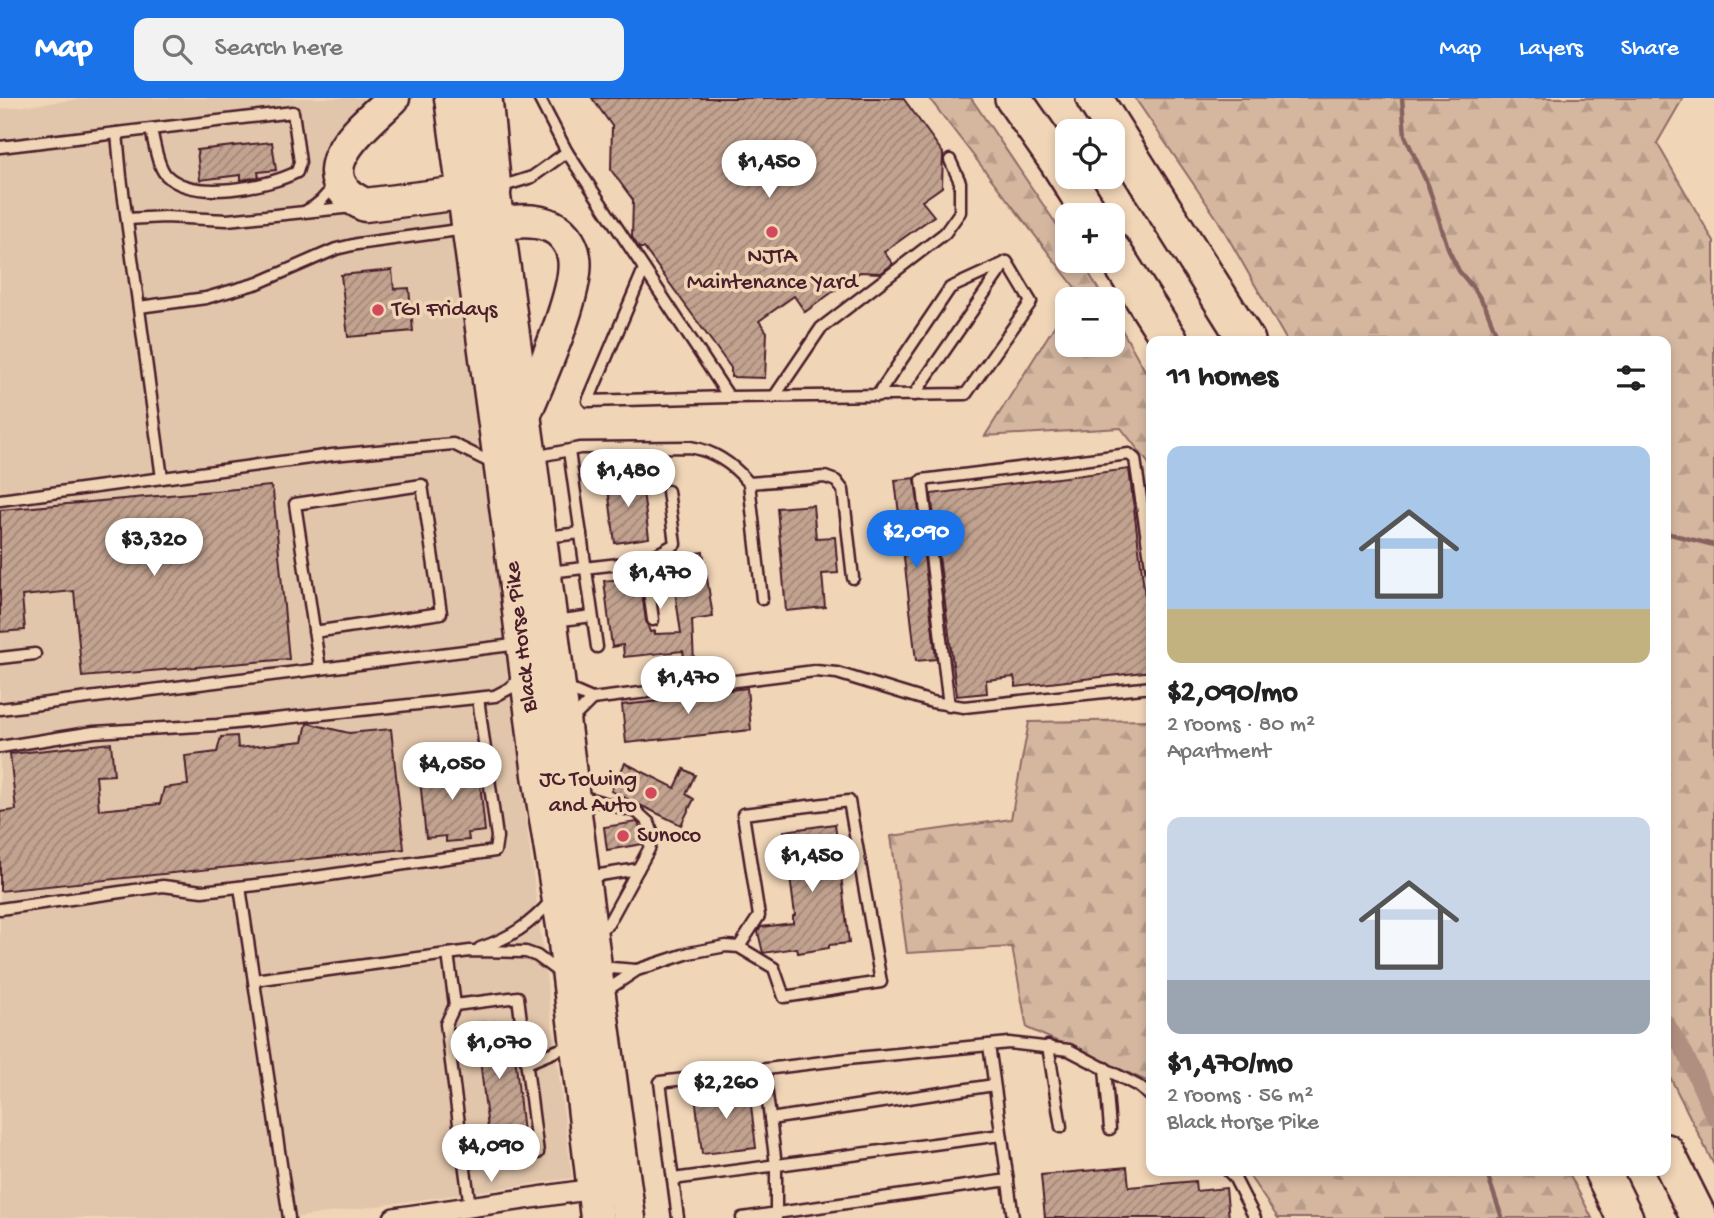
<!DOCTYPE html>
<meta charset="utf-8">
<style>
body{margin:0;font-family:"Gochi Hand",sans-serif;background:#f2f2f2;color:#222;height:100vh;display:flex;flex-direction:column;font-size:26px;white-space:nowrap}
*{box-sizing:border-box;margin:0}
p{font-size:23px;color:#767676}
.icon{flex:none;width:38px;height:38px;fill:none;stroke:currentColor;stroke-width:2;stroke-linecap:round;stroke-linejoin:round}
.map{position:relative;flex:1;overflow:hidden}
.drawer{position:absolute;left:1146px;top:238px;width:525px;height:840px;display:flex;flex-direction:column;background:#fff;border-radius:14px;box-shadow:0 4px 10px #0003}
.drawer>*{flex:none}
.controls{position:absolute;left:1055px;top:21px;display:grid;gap:14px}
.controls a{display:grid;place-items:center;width:70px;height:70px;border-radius:14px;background:#fff;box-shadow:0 4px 10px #0003;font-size:35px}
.price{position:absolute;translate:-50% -60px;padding:0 16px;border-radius:24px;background:#fff;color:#222;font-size:23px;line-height:46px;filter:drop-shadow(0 2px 4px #0008)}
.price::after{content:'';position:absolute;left:50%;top:42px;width:21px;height:16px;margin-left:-10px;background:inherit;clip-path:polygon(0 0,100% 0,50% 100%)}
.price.selected{background:#1a73e8;color:#fff}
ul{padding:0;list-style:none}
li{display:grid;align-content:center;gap:14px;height:371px;padding:0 21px}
li span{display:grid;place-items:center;height:217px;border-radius:14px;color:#555}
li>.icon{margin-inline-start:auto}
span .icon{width:126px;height:126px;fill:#fffc;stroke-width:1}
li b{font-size:30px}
h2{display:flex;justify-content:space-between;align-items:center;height:84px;padding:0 21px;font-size:30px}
header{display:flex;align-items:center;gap:42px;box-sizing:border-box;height:98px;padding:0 35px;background:#1a73e8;color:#fff}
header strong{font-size:33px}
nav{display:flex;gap:38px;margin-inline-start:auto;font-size:24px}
.search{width:490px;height:63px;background:#f2f2f2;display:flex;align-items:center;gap:18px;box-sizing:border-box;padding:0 24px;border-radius:14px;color:#767676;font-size:26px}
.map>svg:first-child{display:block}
.built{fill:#e2c6ab}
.forest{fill:url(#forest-firs);stroke:#906b66;stroke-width:2}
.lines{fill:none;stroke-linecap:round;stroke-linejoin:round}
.stream{stroke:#87625f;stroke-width:4.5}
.canal{stroke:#b08f81;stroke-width:16}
.building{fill:url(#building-hatch);stroke:#4a1f2b;stroke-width:2}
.service-casing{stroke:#4a1f2b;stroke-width:15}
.minor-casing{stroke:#4a1f2b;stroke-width:24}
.trunk-casing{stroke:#4a1f2b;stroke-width:37}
.motorway-casing{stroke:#4a1f2b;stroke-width:40}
.service{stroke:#f0d5b7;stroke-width:10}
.minor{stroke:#f0d5b7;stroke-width:19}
.trunk{stroke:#f0d5b7;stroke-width:32}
.motorway{stroke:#f0d5b7;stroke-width:35}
.poi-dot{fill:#d1495b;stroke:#f0d5b7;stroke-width:2.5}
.labels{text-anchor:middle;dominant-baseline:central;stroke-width:7;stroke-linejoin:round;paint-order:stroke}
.poi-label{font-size:23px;fill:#4a1f2b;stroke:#f0d5b7;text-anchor:start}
.street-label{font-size:23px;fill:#4a1f2b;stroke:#f0d5b7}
</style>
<header>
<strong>Map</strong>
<div class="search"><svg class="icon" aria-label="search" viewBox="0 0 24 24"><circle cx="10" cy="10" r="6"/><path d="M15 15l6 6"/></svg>Search here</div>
<nav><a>Map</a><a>Layers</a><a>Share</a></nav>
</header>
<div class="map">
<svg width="1714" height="1120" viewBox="0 0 1714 1120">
<defs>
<pattern id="forest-firs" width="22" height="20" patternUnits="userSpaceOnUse" patternTransform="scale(1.75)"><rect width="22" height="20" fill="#d5b7a0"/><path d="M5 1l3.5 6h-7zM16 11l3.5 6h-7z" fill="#b89d8a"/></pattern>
<pattern id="building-hatch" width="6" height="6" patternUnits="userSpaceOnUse" patternTransform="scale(1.75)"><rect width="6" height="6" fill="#c2a390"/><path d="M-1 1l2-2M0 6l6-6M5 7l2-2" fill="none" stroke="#a08476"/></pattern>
</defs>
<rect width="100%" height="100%" fill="#f0d5b7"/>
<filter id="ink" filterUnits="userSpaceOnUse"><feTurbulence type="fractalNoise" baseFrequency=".0143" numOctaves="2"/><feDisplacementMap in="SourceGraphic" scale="14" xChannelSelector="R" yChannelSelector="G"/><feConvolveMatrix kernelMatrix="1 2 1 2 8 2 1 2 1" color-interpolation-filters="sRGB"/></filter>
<g filter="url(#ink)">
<path class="built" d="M89,0H393L359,32L345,94H464L525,565L507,573L572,1080L292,1120H0V11Z"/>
<g class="forest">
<path d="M929,0H971L1067,142L1068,163H1082L1104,201H1072L1077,192Z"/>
<path d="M1135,0H1683L1657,45L1714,144V1067L1666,971V243H1287L1218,122Z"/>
<path d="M1067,208L1068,247H1113V216L1151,283V387L1149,366L1121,330L985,338Z"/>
<path d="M1151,622V985L1027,930L1012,849L907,855L891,738L1011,721L1029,624Z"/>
<path d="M1246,1073H1568L1592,1120H1278Z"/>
</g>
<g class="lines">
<g class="stream">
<path d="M1402,0L1405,38L1428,87L1449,153L1459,173L1475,192L1486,210L1499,243"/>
<path d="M1666,435L1714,447"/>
<path d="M1486,1073L1502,1120"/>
</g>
<path class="canal" d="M1666,924L1686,957L1714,1020"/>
</g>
<g class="building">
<path d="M592,0H903L943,55L942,89L922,103L934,118L884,154L893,166L880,175L860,174L805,214L794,198L759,223L767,234L765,280L731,279V270L644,150H639L632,139L633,102L611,72L612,28Z"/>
<path d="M272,44L276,72L258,74L259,79L241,82V77L200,82L197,52Z"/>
<path d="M392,172L394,191L409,190L413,233L348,239L341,177Z"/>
<path d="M1129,371L1152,554V573L1016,589L1014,579L986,582L987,595L957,598L931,396Z"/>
<path d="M641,378L649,440L615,445L607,383Z"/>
<path d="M915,380L936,561L916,563L895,382Z"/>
<path d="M270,388L273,393L289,561L82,579L74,493L22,498L25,532L0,534V412Z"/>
<path d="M813,407L816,440L835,439L838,475L822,476L825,509L786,513L777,410Z"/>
<path d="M703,454L713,519L692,522L694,565L685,566L683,553L624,559L623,547L612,549L604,483L623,481L624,490L641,488L646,523L650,534L655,533V536L681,535L670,459Z"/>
<path d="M747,590L751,632L626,645L622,607L660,603V600Z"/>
<path d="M307,625L349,635L391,631L404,751L0,793V714L16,712L10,656L111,645L114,677L96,678L99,712L160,706L164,690L188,687L185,658L217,654L221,639L237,638L238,650L303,643Z"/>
<path d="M478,665L485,733L468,735L469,742L446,744V738L426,740L419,672Z"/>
<path d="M625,665L675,690L684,671L695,677L686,696L694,701L681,727L611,693Z"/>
<path d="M637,724L639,726L643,746L607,752L604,729Z"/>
<path d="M835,726L849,845L829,847V850L798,855L797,850L763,855L758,834L761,829L793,825V818L795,817L784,733Z"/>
<path d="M503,923L506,944L514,946L523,1036L489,1040L476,925Z"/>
<path d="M749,990L756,1050L702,1056L695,997Z"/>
<path d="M1127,1069L1129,1089L1195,1083L1196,1093L1226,1090L1229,1120H1045L1041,1077Z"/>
</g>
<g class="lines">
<defs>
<g id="service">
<path d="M539,0L567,54"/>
<path d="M117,35L293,14L300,64L297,74C268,89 193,104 166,77C157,67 154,44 151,31"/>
<path d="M0,49L117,35L121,79L162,380"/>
<path d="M500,89L532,79L567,54L729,299L966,296L1031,204L1007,164L950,190L877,298"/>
<path d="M306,113C319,107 327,98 335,85"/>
<path d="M127,121L165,119L227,122L353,109"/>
<path d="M644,171L588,303L729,299"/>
<path d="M139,209L206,200L258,185L336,151L357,146L465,131"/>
<path d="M914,297L1006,164"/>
<path d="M774,299L821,230L945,135L960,114V84L950,62"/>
<path d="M569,353L597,549"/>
<path d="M534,359L580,350L690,349C714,353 733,366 749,385L762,501"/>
<path d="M749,385L825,379L836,383L843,392L853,480"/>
<path d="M0,402L332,357L453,346L494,366"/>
<path d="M545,439L581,435"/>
<path d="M645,463L653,522"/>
<path d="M549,474L645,463L675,446L668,393"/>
<path d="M555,523L592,518"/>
<path d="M314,534L441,515L422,387L295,406L320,571"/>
<path d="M0,560L35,556"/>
<path d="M564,589L592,601L570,623"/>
<path d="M592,601L815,573L837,575L932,604L964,609L1152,589"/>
<path d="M949,608L922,382L1129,356L1135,361L1152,474"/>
<path d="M0,611L520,546"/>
<path d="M0,649L94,634L217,627L495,598L512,589L519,578"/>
<path d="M576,697L637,714L649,725L653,736L649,751L608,826L594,835"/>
<path d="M587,779L638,771"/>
<path d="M240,789L289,1120"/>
<path d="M0,811L163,788L202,793L274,785L495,753L497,739L478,600"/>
<path d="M480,850C510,840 530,827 551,803"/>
<path d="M448,856L455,907"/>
<path d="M599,869L636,872"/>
<path d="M254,882L470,853L526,854L537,858L560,875"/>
<path d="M604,894L637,872L689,855L726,848L739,849L774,870L784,899L881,884L849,703L743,716L759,818L739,849"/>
<path d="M518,899L538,1055L464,1064L446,926L455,907Z"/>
<path d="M989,947L1013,1120"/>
<path d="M1048,948L1061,1029"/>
<path d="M527,965L573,946"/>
<path d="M1105,970L1110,1031"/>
<path d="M764,973L776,1067V1120"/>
<path d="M770,1021L994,987"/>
<path d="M464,1064L470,1109"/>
<path d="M1228,1073L1234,1079L1255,1120"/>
<path d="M673,1081L1001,1037"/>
<path d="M678,1120L660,984L847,961L1009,945L1069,952L1138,988L1152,999"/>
<path d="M742,1120L1008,1082"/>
</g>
<path id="minor" d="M394,1120L593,1091"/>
<g id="trunk">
<path d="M393,0C372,21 315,62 346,95C351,100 359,104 365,107L493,91L530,360L583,779L629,1120"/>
<path d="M451,0L508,423L539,677L563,828L597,1120"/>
<path d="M478,129C499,126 527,119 548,127C561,131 572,145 574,159C580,191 540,279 526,313"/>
</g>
<g id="motorway">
<path d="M484,0L493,91"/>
<path d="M1013,0L1057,63L1091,117"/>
<path d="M1094,0L1247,243"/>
<path d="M1113,153L1170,243"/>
<path d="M1666,1054L1699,1120"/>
<path d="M1602,1073L1625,1120"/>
</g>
</defs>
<use href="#service" class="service-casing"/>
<use href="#minor" class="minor-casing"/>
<use href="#trunk" class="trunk-casing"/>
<use href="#motorway" class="motorway-casing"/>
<use href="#service" class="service"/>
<use href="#minor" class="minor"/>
<use href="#trunk" class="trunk"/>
<use href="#motorway" class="motorway"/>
</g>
</g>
<g class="poi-dot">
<circle cx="772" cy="134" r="7"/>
<circle cx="378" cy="212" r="7"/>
<circle cx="651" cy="695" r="7"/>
<circle cx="623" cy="738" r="7"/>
</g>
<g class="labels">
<g class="poi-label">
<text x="772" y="159" text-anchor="middle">NJTA<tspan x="772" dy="26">Maintenance Yard</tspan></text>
<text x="392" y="212">TGI Fridays</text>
<text x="637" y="682" text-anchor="end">JC Towing<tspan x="637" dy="26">and Auto</tspan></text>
<text x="637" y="738">Sunoco</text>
</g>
<g class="street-label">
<text transform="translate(522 539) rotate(-97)">Black Horse Pike</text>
</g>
</g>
</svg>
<div class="controls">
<a><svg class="icon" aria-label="locate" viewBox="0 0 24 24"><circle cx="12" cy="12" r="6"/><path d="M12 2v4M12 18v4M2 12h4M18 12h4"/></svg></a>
<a>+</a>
<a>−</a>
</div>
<b class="price" style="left:769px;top:102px">$1,450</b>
<b class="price" style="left:628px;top:411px">$1,480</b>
<b class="price selected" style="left:916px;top:472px">$2,090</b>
<b class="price" style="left:154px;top:480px">$3,320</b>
<b class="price" style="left:660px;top:513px">$1,470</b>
<b class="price" style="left:688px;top:618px">$1,470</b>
<b class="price" style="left:452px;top:704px">$4,050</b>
<b class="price" style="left:812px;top:796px">$1,450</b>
<b class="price" style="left:499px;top:983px">$1,070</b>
<b class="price" style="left:726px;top:1023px">$2,260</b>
<b class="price" style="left:491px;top:1086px">$4,090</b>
<section class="drawer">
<h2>11 homes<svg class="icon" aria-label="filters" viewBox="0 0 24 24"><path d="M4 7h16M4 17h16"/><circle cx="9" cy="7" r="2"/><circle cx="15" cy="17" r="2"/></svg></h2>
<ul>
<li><span style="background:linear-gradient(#a9c7e8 75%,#c2b280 0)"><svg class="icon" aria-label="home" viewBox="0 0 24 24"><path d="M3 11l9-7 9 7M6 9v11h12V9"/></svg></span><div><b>$2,090/mo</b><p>2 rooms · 80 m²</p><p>Apartment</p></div></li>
<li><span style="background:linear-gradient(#c9d6e8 75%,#9aa5b1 0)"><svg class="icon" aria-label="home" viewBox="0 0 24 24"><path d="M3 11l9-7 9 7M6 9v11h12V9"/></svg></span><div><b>$1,470/mo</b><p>2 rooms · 56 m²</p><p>Black Horse Pike</p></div></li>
</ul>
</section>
</div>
